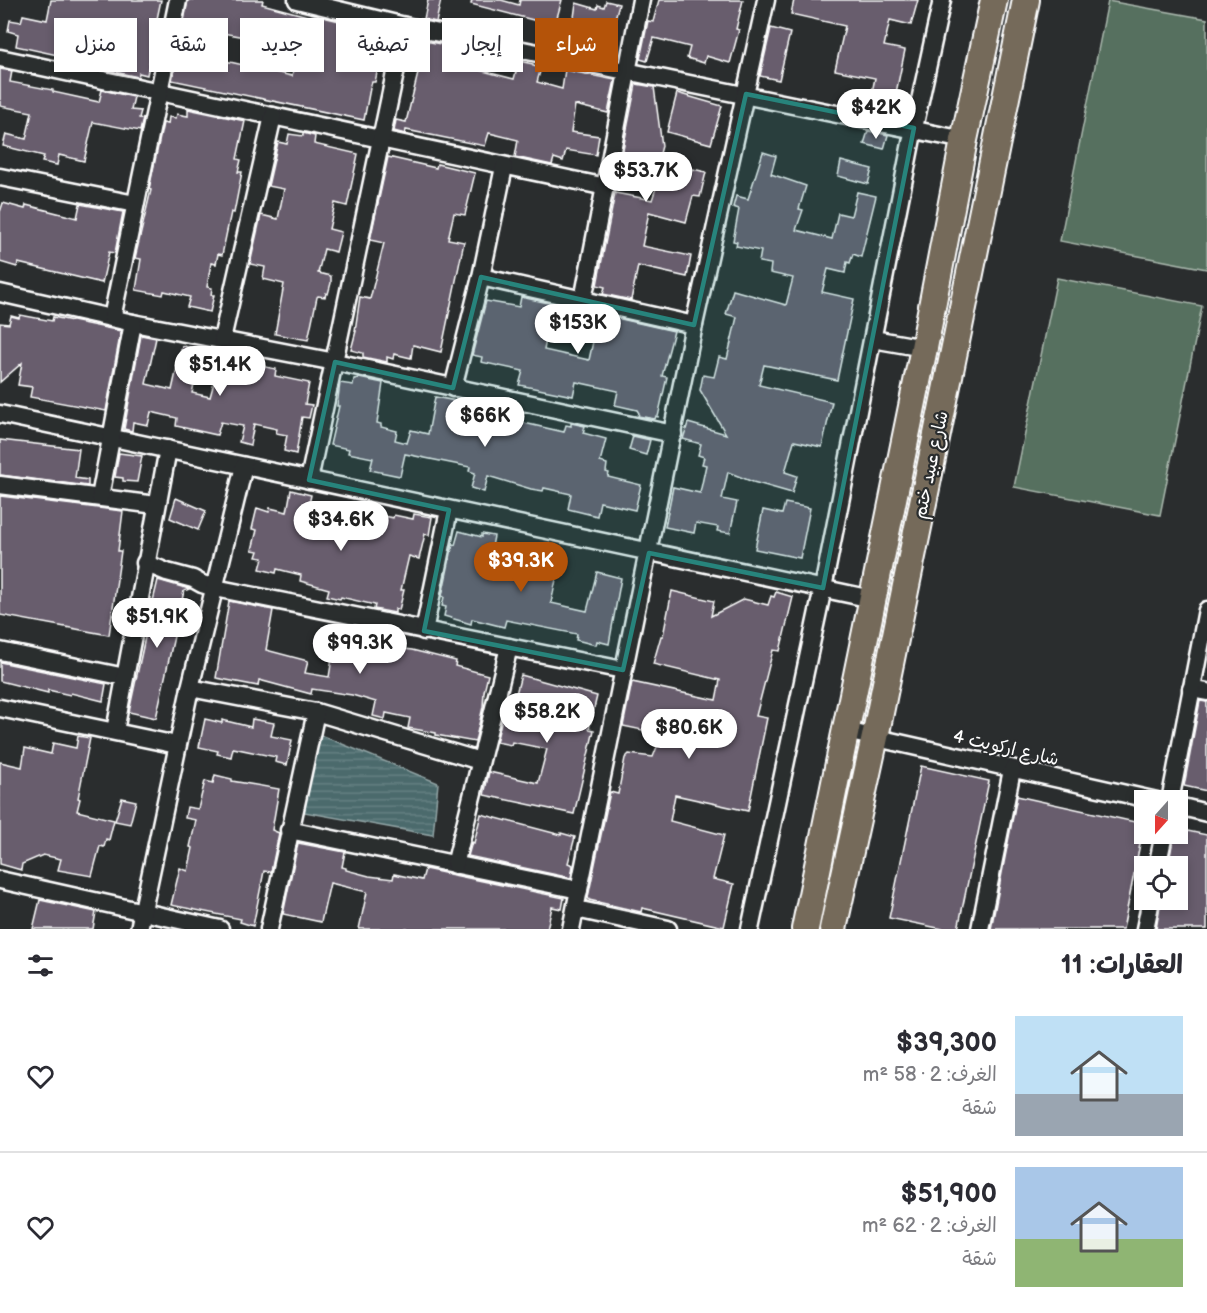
<!DOCTYPE html>
<html lang="ar">
<meta charset="utf-8">
<style>
body{margin:0;font-family:"Balsamiq Sans","Playpen Sans Arabic",sans-serif;background:#f2f2f3;color:#2b2b33;direction:rtl;height:100vh;display:flex;flex-direction:column;font-size:22px;white-space:nowrap}
*{box-sizing:border-box;margin:0}
p{font-size:20px;color:#7c7c81}
.icon{flex:none;width:33px;height:33px;fill:none;stroke:currentColor;stroke-width:2;stroke-linecap:round;stroke-linejoin:round}
.map{position:relative;height:929px;overflow:hidden;direction:ltr}
.side{display:flex;flex-direction:column;background:#fff;flex:1}
.side>*{flex:none}
.hud{position:absolute;left:18px;top:18px;width:600px;height:54px;direction:rtl;display:flex;gap:12px}
.needle{width:39px;rotate:201deg}
.controls{position:absolute;left:1134px;top:790px;display:grid;gap:12px}
.controls a{display:grid;place-items:center;width:54px;height:54px;border-radius:0px;background:#fff;box-shadow:0 3px 9px #0003;font-size:30px}
.price{position:absolute;translate:-50% -51px;padding:0 14px;border-radius:21px;background:#fff;color:#222;font-size:20px;line-height:39px;filter:drop-shadow(0 2px 3px #0008)}
.price::after{content:'';position:absolute;left:50%;top:36px;width:18px;height:14px;margin-left:-9px;background:inherit;clip-path:polygon(0 0,100% 0,50% 100%)}
.price.active{background:#b45309;color:#fff}
ul{padding:0;list-style:none}
li{display:flex;align-items:center;gap:18px;height:150px;padding:0 24px}
li+li{border-top:2px solid #e1e1e2}
li span{display:grid;place-items:center;flex:none;width:168px;height:120px;border-radius:0px;color:#555}
li>.icon{margin-inline-start:auto}
span .icon{width:72px;height:72px;fill:#fffc;stroke-width:1}
li b{font-size:26px}
h2{display:flex;justify-content:space-between;align-items:center;height:72px;padding:0 24px;font-size:26px}
.tag{padding:0 21px;border-radius:0px;background:#fff;box-shadow:0 3px 9px #0003;font-size:21px;line-height:54px}
.tag.active{background:#b45309;color:#fff}
.map>svg:first-child{display:block}
.green{fill:#56705e;stroke:#aab8ae;stroke-width:1.5}
.water{fill:url(#water-rules);stroke:#93a6a7;stroke-width:1.5}
.building{fill:#675d6d;stroke:#fff;stroke-width:1.5}
.lines{fill:none;stroke-linecap:round;stroke-linejoin:round}
.street-casing{stroke:#fff;stroke-width:21}
.primary-casing{stroke:#fff;stroke-width:30}
.street{stroke:#2a2d2e;stroke-width:16}
.primary{stroke:#746a5a;stroke-width:26}
.marked{fill:#27847c;fill-opacity:0.2;stroke:#27847c;stroke-width:4.5;stroke-linejoin:round}
.labels{text-anchor:middle;dominant-baseline:central;stroke-width:4.5;stroke-linejoin:round;paint-order:stroke}
.street-label{font-size:18px;fill:#fff;stroke:#2a2d2e}
</style>
<div class="map">
<svg width="1207" height="929" viewBox="0 0 1207 929">
<defs>
<pattern id="water-rules" width="6" height="5" patternUnits="userSpaceOnUse" patternTransform="scale(1.5)"><rect width="6" height="5" fill="#4b6a6c"/><path d="M0 2.5h6" fill="none" stroke="#668082"/></pattern>
</defs>
<rect width="100%" height="100%" fill="#2a2d2e"/>
<filter id="ink" filterUnits="userSpaceOnUse"><feTurbulence type="fractalNoise" baseFrequency=".0167" numOctaves="2"/><feDisplacementMap in="SourceGraphic" scale="12" xChannelSelector="R" yChannelSelector="G"/><feConvolveMatrix kernelMatrix="1 2 1 2 8 2 1 2 1" color-interpolation-filters="sRGB"/></filter>
<g filter="url(#ink)">
<g class="green">
<path d="M1108,1L1207,19V269L1060,241Z"/>
<path d="M1057,278L1202,306L1160,515L1014,487Z"/>
</g>
<path class="water" d="M320,735L438,783L433,835L304,812Z"/>
<g class="building">
<path d="M51,0H161L153,38L159,39L155,61L150,60L147,75L139,73L138,77L106,70V66L103,65L16,46L18,34L8,31L10,20L21,22L23,15L47,20Z"/>
<path d="M188,0H263L262,4L322,20L323,17L368,28L367,32L385,36L375,82H372L370,88L364,120L172,80L180,44H182L180,52L198,58V60L220,65V61L230,62L292,76L298,52L261,42L262,40L183,26Z"/>
<path d="M428,0H441L436,22L424,19Z"/>
<path d="M472,0H501L519,5L520,0H562L556,21L546,19L545,23L471,4Z"/>
<path d="M659,0H743L736,29L739,30L730,63L706,56L704,63L687,58L690,47L654,38L647,61L640,59L648,21L653,22Z"/>
<path d="M794,0H918L911,25L890,20L884,46L905,50L893,107L870,102L875,78L835,70L845,26L791,14Z"/>
<path d="M606,1L619,4L611,33L600,29L599,33L573,25L576,3L597,9L598,5L604,7Z"/>
<path d="M771,28L790,33L779,80L760,76Z"/>
<path d="M420,40L471,50L467,67L514,79L519,61L533,64V66L541,68L537,82L562,89L565,70L615,80L608,113L575,105L571,132L599,136L596,155L566,150L563,161L554,158L552,165L515,157L518,140L489,133L485,146L406,130L405,134L394,131L396,120L406,122L426,41Z"/>
<path d="M0,69L12,71L10,82L53,90V92L99,102L102,90L134,97L131,110L141,111L139,118L143,119L140,131L93,122L84,161L59,155L57,165L42,162L44,156L3,146L6,134L26,139L32,112L0,106Z"/>
<path d="M636,84L654,87L662,146L658,161L706,172L700,197L693,196L686,222L649,212L642,246L691,256L687,277L638,266L631,300L603,294L605,287L597,285L615,193L652,200L659,179L634,173L636,168L620,164Z"/>
<path d="M677,93L722,106L711,144L667,132Z"/>
<path d="M188,109L245,121L237,159L241,160L238,172H242L234,213L231,212L222,255L218,254L216,264L211,263L207,287L212,288L211,295H214L210,312L187,307L190,297L164,291L163,295L136,290L141,259L135,258L151,190L149,189L163,123L168,124L169,117L176,118L177,114L188,116Z"/>
<path d="M868,131L888,135L884,149L864,144Z"/>
<path d="M303,133L315,136L314,144L358,154L347,206L335,203L329,229L341,232L336,252L324,249L318,273L331,276V283L328,294L326,293L325,297L318,296L317,297L308,340L275,334L284,284L263,279L265,267L250,264L261,215L278,219L284,189L268,186L278,142L287,144L289,134L303,136Z"/>
<path d="M763,152L776,156L771,174L806,186L799,209L803,210L796,230L832,239L838,213L851,216L857,192L876,196L861,257L853,254L850,263L847,262L845,273L828,269L822,292L854,299L837,380L764,365L759,385L832,402L822,447L794,441L785,472L797,476L792,493L753,482L728,472L722,499L737,502L730,533L717,531L718,527L696,523L694,533L665,527L673,487L700,493L706,465L702,464L704,457L698,455L701,444L683,439L688,423L726,434L700,390L703,375L714,377L719,357L727,359L737,317L726,314L733,290L786,305L793,278L770,273L771,264L759,262L761,251L736,246L737,242L733,241L739,209L733,207L736,196L748,199Z"/>
<path d="M388,157L436,168L437,164L475,173L465,215L454,213L448,239L464,242L441,352L413,345L411,358L394,354L393,359L387,357V362L363,357V353L351,350L356,331H355L360,297L370,299L384,243L370,240Z"/>
<path d="M841,161L872,169L868,184L838,176Z"/>
<path d="M3,203L25,209L26,205L77,218L80,204L123,212L115,253L109,252L102,283L18,263L17,267L0,262V212Z"/>
<path d="M521,297L553,304L544,350L589,360L599,314L674,331L662,376L667,377L658,417L656,416L655,419L638,416L639,413L637,410L615,405L618,391L576,382L573,396L519,385L523,371L481,362L482,357L472,355L486,301L519,307Z"/>
<path d="M20,315L52,321L53,317L121,331L106,411L30,397L32,387L18,385L22,363L0,382V323L9,324L11,316L19,318Z"/>
<path d="M141,335L156,338L146,384L172,390L182,346L202,350L192,393L210,397L221,358L276,369L275,376L309,383L305,404L312,405L309,418L302,417L296,454L284,451L287,435L276,433L277,429L254,424L250,445L239,442L243,426L221,422L217,435L176,426L177,418L151,412L148,425L133,422L132,431L124,429Z"/>
<path d="M359,378L383,383L377,423L381,424V427L397,431L395,440L407,443L411,430L428,434L435,397L517,413L515,421L564,432L566,425L571,426V423L585,426L583,433L606,439L600,462L607,464L606,472L609,473L608,477L641,485L635,510L600,502L597,516L568,509L571,494L544,488L543,491L531,489L488,476L484,492L471,488L475,473L469,471L470,467L405,454L400,476L370,470L373,458L348,453L349,449L330,445L339,406H337L340,383L353,385L354,379Z"/>
<path d="M633,436L650,440L646,455L629,450Z"/>
<path d="M0,440L79,449L75,478L88,480V486L0,475Z"/>
<path d="M119,453L142,456L137,482L123,481V478L115,477Z"/>
<path d="M291,490L311,495L307,514L343,526L371,532L374,514L393,518L394,515L413,519L414,514L432,517L429,535L425,534L419,559L409,556L401,590H404L399,610L395,609V613L374,609L375,605L341,597L340,599L327,596L329,589L300,581L301,575L277,569L276,573L260,569L263,558L256,557L258,551L252,550L257,530L252,529L257,508L269,512L270,508L287,512Z"/>
<path d="M0,496L123,511L118,551H121L109,635L0,615Z"/>
<path d="M176,498L206,511L198,530L170,518Z"/>
<path d="M785,503L810,508L800,558L755,549L763,510L782,514Z"/>
<path d="M459,531L482,537V534L494,536L490,557L514,561L515,553L544,559L542,572L557,575L551,603L587,611L597,572L621,578L609,644L597,641L596,645L576,640L577,634L506,620L504,627L472,619L471,624L444,616L446,607L442,606L444,597L442,596L453,544L455,545Z"/>
<path d="M158,580L189,589L184,591L156,718L129,712L146,633H144L146,622H148Z"/>
<path d="M672,591L714,601L711,616L744,599L768,605L771,596L774,597L776,592L793,597L780,651L773,650L756,716L767,718L748,811L675,795L670,821L724,835L713,879L734,884L724,927L642,908L641,912L589,900L588,897L610,792L618,794L625,758L629,754L653,757L662,734L623,726L632,682L716,700L720,680L653,664L661,636H663Z"/>
<path d="M229,601L273,610L266,650L308,661L305,673L329,677L336,634L344,626L350,633L374,639L375,631L390,634L388,647L412,650L456,661L455,666L488,675L484,692L483,707L475,742L436,735V733L408,728L410,718L386,713L385,719L373,716L376,702L352,695L312,689L311,694L259,680L258,686L216,678Z"/>
<path d="M0,662L106,684L103,701L71,693L70,695L48,690V693L0,681Z"/>
<path d="M521,675L597,696L589,729L594,730L574,814L484,795L489,772L538,783L547,749L512,742L511,745L496,742L504,711L511,713Z"/>
<path d="M1200,701L1207,702V791L1184,786Z"/>
<path d="M205,719L222,723V720L251,727L252,719L274,723L271,736L292,740L287,765L275,762L276,757L233,748L231,757L217,754L218,751L199,747Z"/>
<path d="M78,736L90,738L78,798L80,799L77,811L114,820L109,840L106,839L104,847L100,846L92,876L58,870L61,859L43,855L22,864L21,870L0,864V762L22,767L25,748L51,754L53,743L76,748Z"/>
<path d="M921,766L989,781L958,929H943L889,918Z"/>
<path d="M215,775L232,779V781L279,789L272,830L279,833L271,872L264,871L253,926L240,922L241,919L171,905L180,868L188,871L193,848L190,847L196,820L185,818L187,807L198,809L205,781L213,783Z"/>
<path d="M1017,796L1144,824L1123,929H991Z"/>
<path d="M122,798L136,801L130,824L115,821Z"/>
<path d="M481,814L561,835V833L575,837L568,863L573,865L571,878L468,856L472,842L474,843Z"/>
<path d="M1178,829L1207,835V929H1156L1161,900H1178V867H1168L1174,834H1178Z"/>
<path d="M298,843L345,852L342,867L346,868V870L369,876L393,879L394,874L422,880L425,869L564,898L562,909L552,907L547,929H359L367,892L330,883L321,922L283,914Z"/>
<path d="M40,900L96,912L93,929H33Z"/>
</g>
<g class="lines">
<defs>
<g id="street">
<path d="M297,0L405,26L964,140"/>
<path d="M0,58L606,187"/>
<path d="M0,177L135,204"/>
<path d="M481,277L694,325"/>
<path d="M0,293L133,323L335,362L673,434"/>
<path d="M583,300L641,0"/>
<path d="M112,318L178,0"/>
<path d="M222,339L273,116"/>
<path d="M873,339L924,348"/>
<path d="M453,388L481,277L504,167"/>
<path d="M0,414L872,599"/>
<path d="M309,480L405,26"/>
<path d="M0,485L156,505"/>
<path d="M100,497L133,323"/>
<path d="M145,563L167,572L193,579L202,584L215,588L623,670"/>
<path d="M424,631L449,510"/>
<path d="M0,651L125,677"/>
<path d="M190,688L316,712L480,761"/>
<path d="M1191,689L1207,692"/>
<path d="M0,708L177,745"/>
<path d="M115,731L168,449"/>
<path d="M846,731L1157,801"/>
<path d="M1170,801L1207,610"/>
<path d="M1178,806L1207,813"/>
<path d="M289,830L579,890"/>
<path d="M455,865L509,647"/>
<path d="M1157,867L1164,834"/>
<path d="M0,880L220,929"/>
<path d="M576,909L668,929"/>
<path d="M139,929L190,688L244,466"/>
<path d="M269,929L316,712"/>
<path d="M571,929L694,325L766,0"/>
<path d="M750,929L823,588L914,128L942,0"/>
<path d="M980,929L1012,770"/>
<path d="M1145,929L1151,900"/>
</g>
<g id="primary">
<path d="M805,929L924,348L964,140L994,0"/>
<path d="M833,929L875,737L1026,0"/>
</g>
</defs>
<use href="#street" class="street-casing"/>
<use href="#primary" class="primary-casing"/>
<use href="#street" class="street"/>
<use href="#primary" class="primary"/>
</g>
</g>
<path class="marked" d="M746,94L914,128L823,588L649,553L623,670L424,631L449,510L309,480L335,362L453,388L481,277L694,325Z"/>
<g class="labels">
<g class="street-label">
<text transform="translate(931 465) rotate(-78)">شارع عبيد ختم</text>
<text transform="translate(1006 748) rotate(13)">شارع اركويت 4</text>
</g>
</g>
</svg>
<div class="controls">
<a><svg class="needle" viewBox="-14 -14 28 28"><path d="M0-13l5 13h-10z" fill="#e53935"/><path d="M0 13l5-13h-10z" fill="#7c7c81"/></svg></a>
<a><svg class="icon" aria-label="locate" viewBox="0 0 24 24"><circle cx="12" cy="12" r="6"/><path d="M12 2v4M12 18v4M2 12h4M18 12h4"/></svg></a>
</div>
<b class="price" style="left:876px;top:140px">$42K</b>
<b class="price" style="left:646px;top:203px">$53.7K</b>
<b class="price" style="left:578px;top:355px">$153K</b>
<b class="price" style="left:220px;top:397px">$51.4K</b>
<b class="price" style="left:485px;top:448px">$66K</b>
<b class="price" style="left:341px;top:552px">$34.6K</b>
<b class="price active" style="left:521px;top:593px">$39.3K</b>
<b class="price" style="left:157px;top:649px">$51.9K</b>
<b class="price" style="left:360px;top:675px">$99.3K</b>
<b class="price" style="left:547px;top:744px">$58.2K</b>
<b class="price" style="left:689px;top:760px">$80.6K</b>
<div class="hud">
<a class="tag active">شراء</a>
<a class="tag">إيجار</a>
<a class="tag">تصفية</a>
<a class="tag">جديد</a>
<a class="tag">شقة</a>
<a class="tag">منزل</a>
</div>
</div>
<section class="side">
<h2>العقارات: 11<svg class="icon" aria-label="filters" viewBox="0 0 24 24"><path d="M4 7h16M4 17h16"/><circle cx="9" cy="7" r="2"/><circle cx="15" cy="17" r="2"/></svg></h2>
<ul>
<li><span style="background:linear-gradient(#bfe0f5 65%,#9aa5b1 0)"><svg class="icon" aria-label="home" viewBox="0 0 24 24"><path d="M3 11l9-7 9 7M6 9v11h12V9"/></svg></span><div><b>$39,300</b><p>الغرف: 2 · 58 m²</p><p>شقة</p></div><svg class="icon" aria-label="heart" viewBox="0 0 24 24"><path d="M12 20l-8-8c-3-5 5-10 8-4 3-6 11-1 8 4z"/></svg></li>
<li><span style="background:linear-gradient(#a9c7e8 60%,#8fb573 0)"><svg class="icon" aria-label="home" viewBox="0 0 24 24"><path d="M3 11l9-7 9 7M6 9v11h12V9"/></svg></span><div><b>$51,900</b><p>الغرف: 2 · 62 m²</p><p>شقة</p></div><svg class="icon" aria-label="heart" viewBox="0 0 24 24"><path d="M12 20l-8-8c-3-5 5-10 8-4 3-6 11-1 8 4z"/></svg></li>
</ul>
</section>
